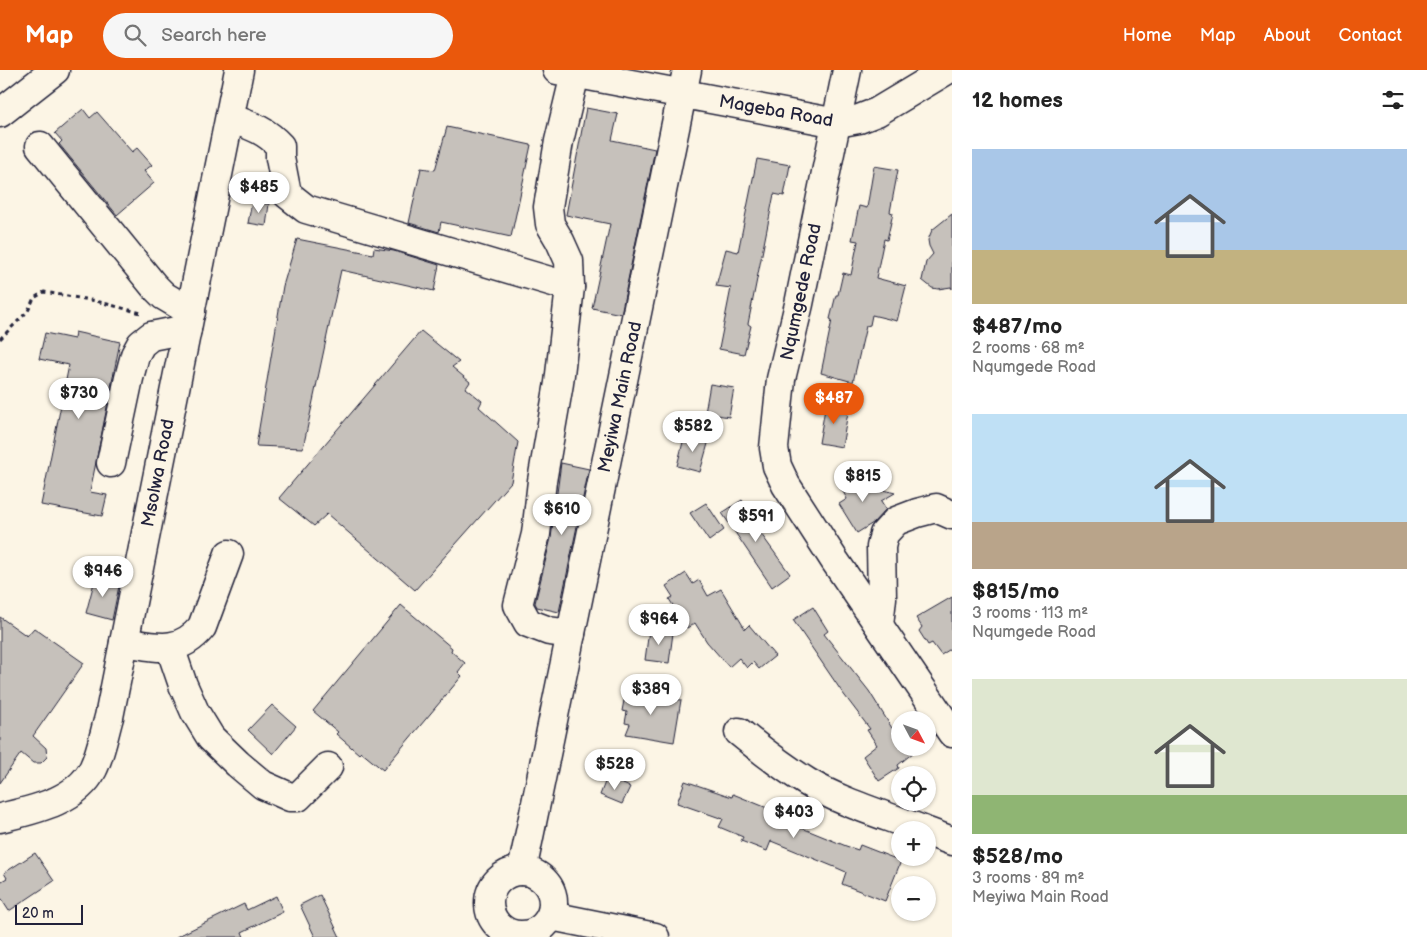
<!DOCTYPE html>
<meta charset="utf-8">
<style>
body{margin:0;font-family:"Balsamiq Sans",sans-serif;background:#f6f6f6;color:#222;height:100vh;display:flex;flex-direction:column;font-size:19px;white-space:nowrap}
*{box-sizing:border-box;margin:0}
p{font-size:16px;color:#767676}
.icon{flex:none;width:28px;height:28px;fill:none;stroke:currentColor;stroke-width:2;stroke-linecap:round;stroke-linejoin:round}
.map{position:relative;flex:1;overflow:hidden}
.sheet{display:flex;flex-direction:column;background:#fff;width:475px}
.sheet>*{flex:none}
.needle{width:32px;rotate:131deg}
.buttons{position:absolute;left:891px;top:641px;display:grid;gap:10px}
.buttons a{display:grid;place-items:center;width:45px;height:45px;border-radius:50%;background:#fff;box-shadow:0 1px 4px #0004;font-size:25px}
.scale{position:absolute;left:15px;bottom:12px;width:68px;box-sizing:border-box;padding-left:5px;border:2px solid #22223b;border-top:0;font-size:14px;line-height:18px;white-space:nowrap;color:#22223b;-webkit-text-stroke:4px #fcf5e5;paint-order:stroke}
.price{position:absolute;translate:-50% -42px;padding:0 11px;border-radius:18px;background:#fff;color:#222;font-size:16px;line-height:32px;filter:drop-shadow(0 1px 2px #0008)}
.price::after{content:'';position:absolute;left:50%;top:30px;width:15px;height:11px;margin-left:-8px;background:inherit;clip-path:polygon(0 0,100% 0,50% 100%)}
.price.current{background:#ea580c;color:#fff}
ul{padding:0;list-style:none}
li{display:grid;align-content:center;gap:10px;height:265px;padding:0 20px}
li span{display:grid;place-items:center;height:155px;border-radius:0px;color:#555}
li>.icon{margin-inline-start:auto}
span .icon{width:90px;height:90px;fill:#fffc;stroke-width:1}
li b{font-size:21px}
h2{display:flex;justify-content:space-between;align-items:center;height:60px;padding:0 20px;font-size:21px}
header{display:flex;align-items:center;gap:30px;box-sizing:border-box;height:70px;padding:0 25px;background:#ea580c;color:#fff}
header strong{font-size:24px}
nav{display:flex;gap:28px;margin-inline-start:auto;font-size:18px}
.search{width:350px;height:45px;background:#f6f6f6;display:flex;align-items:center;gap:12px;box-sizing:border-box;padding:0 18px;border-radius:28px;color:#767676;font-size:19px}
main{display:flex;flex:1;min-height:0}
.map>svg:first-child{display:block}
.building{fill:#c6c1bb;stroke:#22223b}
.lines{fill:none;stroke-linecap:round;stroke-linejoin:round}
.minor-casing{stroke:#22223b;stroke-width:31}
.path{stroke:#22223b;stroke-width:3;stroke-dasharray:4 4;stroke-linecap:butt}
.minor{stroke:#fcf5e5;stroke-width:28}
.labels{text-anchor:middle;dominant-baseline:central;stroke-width:4;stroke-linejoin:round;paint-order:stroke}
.street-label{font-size:18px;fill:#22223b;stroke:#fcf5e5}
</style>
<header>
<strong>Map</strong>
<div class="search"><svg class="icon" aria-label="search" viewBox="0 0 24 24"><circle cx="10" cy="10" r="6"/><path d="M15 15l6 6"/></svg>Search here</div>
<nav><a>Home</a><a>Map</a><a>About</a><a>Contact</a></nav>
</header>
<main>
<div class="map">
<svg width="952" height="867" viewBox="0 0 952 867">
<rect width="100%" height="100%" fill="#fcf5e5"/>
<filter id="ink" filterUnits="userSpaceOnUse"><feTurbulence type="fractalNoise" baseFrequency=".02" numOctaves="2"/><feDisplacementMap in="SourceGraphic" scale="10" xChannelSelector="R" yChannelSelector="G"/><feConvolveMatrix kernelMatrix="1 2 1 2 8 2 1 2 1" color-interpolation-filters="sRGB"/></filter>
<g filter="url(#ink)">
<g class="building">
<path d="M586,38L618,44L612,70L655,79L621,244L592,238L610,154L566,145Z"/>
<path d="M83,39L90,48L97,42L132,82L137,78L152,95L144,101L154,113L117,145L59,74L62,71L55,63Z"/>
<path d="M447,57L531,75L511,167L441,152L439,162L409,153L421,98L435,100Z"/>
<path d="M757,89L790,95L784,126L774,124L748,254L751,256L744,284L719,279L731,218L716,216L726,179L738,182Z"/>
<path d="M874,96L898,100L890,142L893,143L887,170L884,169L876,208L906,216L897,251L872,245L870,255L866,256L853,312L821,303L832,250L830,249L836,225H838L843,203L851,205L858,171L852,170L859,136L867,138Z"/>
<path d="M252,132L269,134L266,156L248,153Z"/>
<path d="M952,144V219L951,217L938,219L932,218L922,210L926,192L933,184L929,176L928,170L932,160Z"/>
<path d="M297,169L373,184L374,178L394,181L439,195L434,221L341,200L303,378L256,376L283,216Z"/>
<path d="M421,261L459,292L452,297L470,312L466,318L482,331L479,337L518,372L511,412L415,520L327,444L314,456L279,428Z"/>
<path d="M75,262L120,272L90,422L107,425L102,446L41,435L69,295L39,289L45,263L74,269Z"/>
<path d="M710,314L734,318L729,347L705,343Z"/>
<path d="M826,333L849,336L842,377L819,373Z"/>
<path d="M685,364L709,370L700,402L677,396Z"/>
<path d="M561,393L589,399L559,542L537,537L535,533L551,468Z"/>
<path d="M864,403L873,417L895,423L881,431L886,439L873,453L857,463L839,434L847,429L841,418Z"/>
<path d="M742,430L758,456L756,457L790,504L772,517L722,443Z"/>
<path d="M706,433L724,460L709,471L690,443Z"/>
<path d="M686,503L693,514L699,510L708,526L721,519L745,559L749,555L775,586L759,599L753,592L747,598L739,588L729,597L707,572L695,553L687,558L669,529L673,527L666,516Z"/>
<path d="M96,505L120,511L112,550L86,543Z"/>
<path d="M952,527V578L941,585L932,573L928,575L919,561L922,557L916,548Z"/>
<path d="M401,535L452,578L451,581L465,593L458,602L462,606L383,700L361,682L359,684L336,664L338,662L313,641Z"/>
<path d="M813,537L828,561L824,564L869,621L900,671V678H919L898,695L899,698L879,711L863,686L877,675L867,660L870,659L842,622L793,550Z"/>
<path d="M0,547L27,566L34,558L84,593L33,666L46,678L47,687L41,693H33L21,683L0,713Z"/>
<path d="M649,560L673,563L669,593L645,590Z"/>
<path d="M626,620L681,630L674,672L626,664L630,654L625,653L627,642L622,641Z"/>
<path d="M272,635L296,656L273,684L248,660Z"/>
<path d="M607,707L630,717L622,734L600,725Z"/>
<path d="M685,711L732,727L733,724L782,744L780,749L846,776L858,780L860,775L901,791L885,831L842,814L846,802L837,798L771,771L767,781L741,771L743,767L719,757L723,749L677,733Z"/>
<path d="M35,783L54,811L9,841L0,827V812L7,808L4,803Z"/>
<path d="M320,825L340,867H315L300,835Z"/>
<path d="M276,826L283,842L242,862L244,867H176L244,834L247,840Z"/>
</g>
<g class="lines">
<defs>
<g id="minor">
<path d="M557,0L837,53L859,49L877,42L947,0"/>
<path d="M847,0L799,234L781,309L774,378L777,396L786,415L835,491L952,663"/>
<path d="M0,43L55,0"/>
<path d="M230,48C249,55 266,60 280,76V88L287,124L306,139L570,217"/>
<path d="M40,76L154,216L164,226L191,242"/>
<path d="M111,393L129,308L135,285L141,274L151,266L187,259"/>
<path d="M879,555L882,528L881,477L884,464L896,451L917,443L936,438L952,445"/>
<path d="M571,564L549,561L528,553L518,535L536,464L542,411L559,313L570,217L569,191L560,171L550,154L548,137L559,71L576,0"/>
<path d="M124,572C156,577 179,585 202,557L229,484"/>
<path d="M170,577L183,615L195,642L211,668L238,694L263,715L290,727H298L328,697"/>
<path d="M739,662C761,680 783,697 807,712C842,733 885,745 923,760"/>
<path d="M0,748C32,740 76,732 93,699C101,683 104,664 109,647L239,0"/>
<path d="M928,762L952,771"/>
<circle cx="521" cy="833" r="32"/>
<path d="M522,801L687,0"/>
<path d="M551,846L655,867"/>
</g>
</defs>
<use href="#minor" class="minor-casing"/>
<path class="path" d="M0,269L28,241L34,228L44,222L96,231L141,243"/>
<use href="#minor" class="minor"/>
</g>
</g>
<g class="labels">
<g class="street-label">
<text transform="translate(776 41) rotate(10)">Mageba Road</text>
<text transform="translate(801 222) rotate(-78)">Nqumgede Road</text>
<text transform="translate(620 327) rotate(-78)">Meyiwa Main Road</text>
<text transform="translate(158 403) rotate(-79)">Msolwa Road</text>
</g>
</g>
</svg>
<div class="buttons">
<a><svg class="needle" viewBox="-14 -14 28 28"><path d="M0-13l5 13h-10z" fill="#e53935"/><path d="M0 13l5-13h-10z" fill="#767676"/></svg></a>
<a><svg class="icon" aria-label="locate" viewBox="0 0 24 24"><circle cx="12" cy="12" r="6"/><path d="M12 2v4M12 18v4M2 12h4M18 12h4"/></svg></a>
<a>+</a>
<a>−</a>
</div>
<div class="scale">20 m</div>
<b class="price" style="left:259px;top:144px">$485</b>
<b class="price" style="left:79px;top:350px">$730</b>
<b class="price current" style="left:834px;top:355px">$487</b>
<b class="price" style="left:693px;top:383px">$582</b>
<b class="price" style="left:863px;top:433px">$815</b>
<b class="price" style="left:562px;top:466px">$610</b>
<b class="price" style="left:756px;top:473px">$591</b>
<b class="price" style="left:103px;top:528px">$946</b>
<b class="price" style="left:659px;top:576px">$964</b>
<b class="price" style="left:651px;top:646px">$389</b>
<b class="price" style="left:615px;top:721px">$528</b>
<b class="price" style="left:794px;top:769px">$403</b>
</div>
<section class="sheet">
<h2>12 homes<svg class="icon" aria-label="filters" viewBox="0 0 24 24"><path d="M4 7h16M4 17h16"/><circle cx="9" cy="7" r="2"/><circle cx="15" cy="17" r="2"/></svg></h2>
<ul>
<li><span style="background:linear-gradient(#a9c7e8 65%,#c2b280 0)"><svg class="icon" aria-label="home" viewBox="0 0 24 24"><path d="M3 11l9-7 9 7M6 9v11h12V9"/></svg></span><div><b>$487/mo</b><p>2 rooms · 68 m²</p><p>Nqumgede Road</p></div></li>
<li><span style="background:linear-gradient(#bfe0f5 70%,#b9a48a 0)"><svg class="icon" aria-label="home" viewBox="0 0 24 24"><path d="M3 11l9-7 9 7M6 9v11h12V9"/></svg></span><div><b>$815/mo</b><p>3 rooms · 113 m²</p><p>Nqumgede Road</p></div></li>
<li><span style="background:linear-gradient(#dfe7d0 75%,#8fb573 0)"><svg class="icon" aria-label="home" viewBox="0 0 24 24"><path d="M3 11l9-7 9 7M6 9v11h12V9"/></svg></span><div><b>$528/mo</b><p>3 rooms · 89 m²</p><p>Meyiwa Main Road</p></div></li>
</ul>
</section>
</main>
